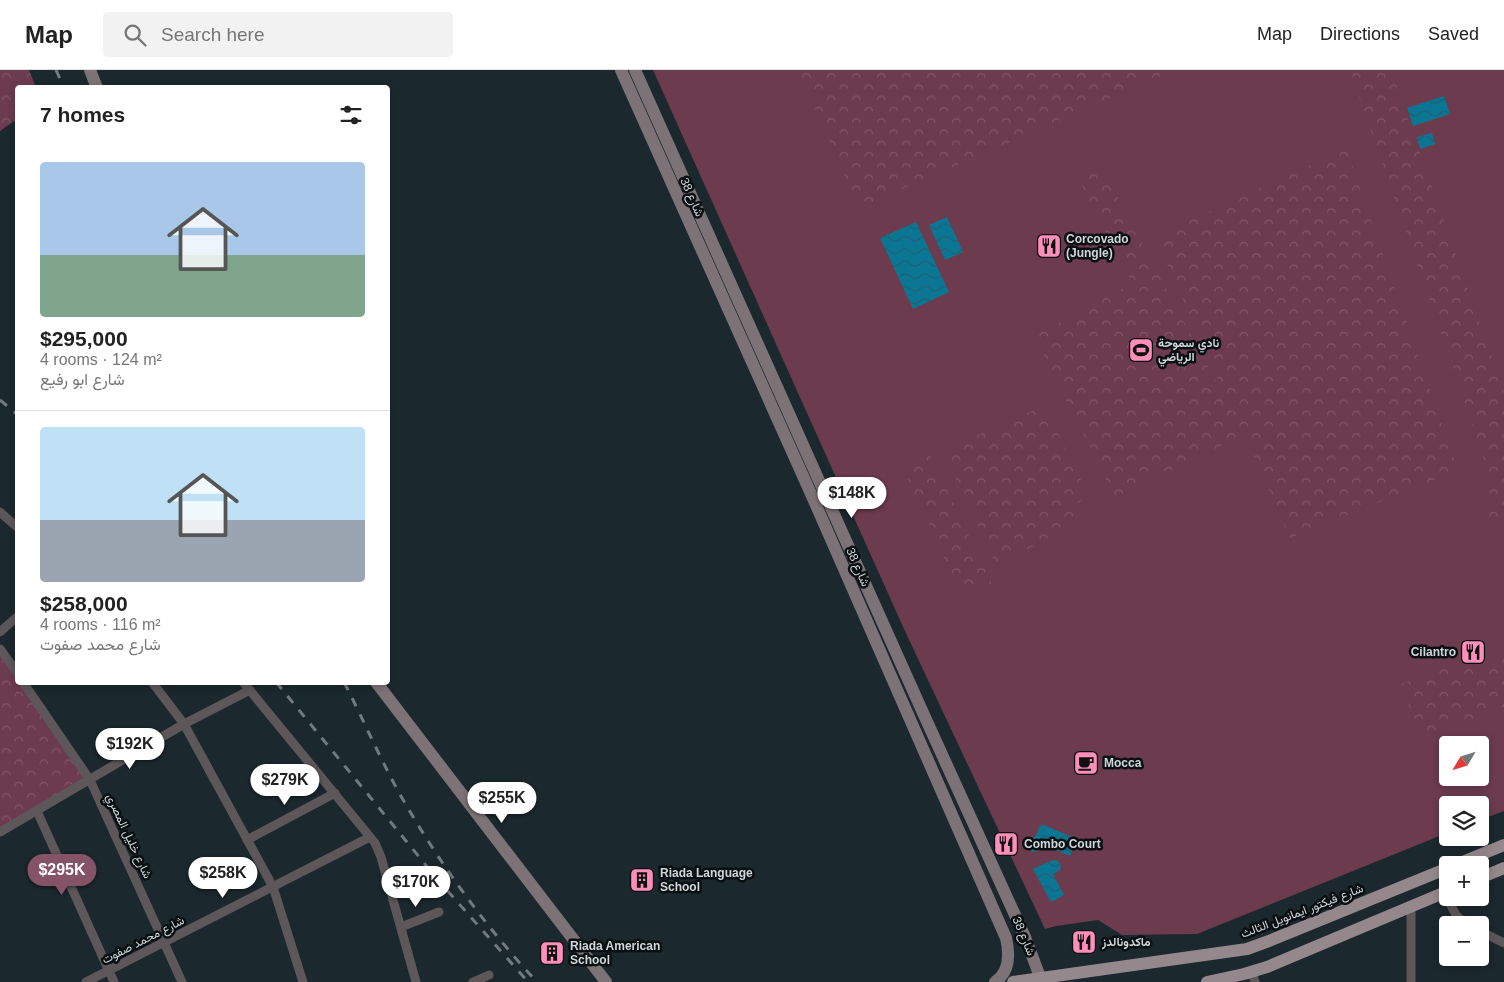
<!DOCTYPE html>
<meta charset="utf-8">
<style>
body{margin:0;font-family:Arial,Vazirmatn,sans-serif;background:#f2f2f2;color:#222;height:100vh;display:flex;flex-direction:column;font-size:19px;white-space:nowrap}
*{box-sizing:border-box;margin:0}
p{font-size:16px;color:#767676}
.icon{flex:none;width:28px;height:28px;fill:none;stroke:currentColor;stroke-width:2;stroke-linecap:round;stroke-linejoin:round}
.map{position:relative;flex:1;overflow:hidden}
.sheet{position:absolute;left:15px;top:15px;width:375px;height:600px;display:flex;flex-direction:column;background:#fff;border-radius:5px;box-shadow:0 2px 8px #0003}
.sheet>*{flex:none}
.needle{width:32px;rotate:232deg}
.controls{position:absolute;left:1439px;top:666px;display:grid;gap:10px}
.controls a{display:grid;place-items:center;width:50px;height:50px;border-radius:5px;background:#fff;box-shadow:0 2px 8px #0003;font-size:25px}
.price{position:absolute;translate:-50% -42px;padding:0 11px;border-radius:18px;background:#fff;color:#222;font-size:16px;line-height:32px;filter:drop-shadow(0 1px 2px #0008)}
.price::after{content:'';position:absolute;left:50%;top:30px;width:15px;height:11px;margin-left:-8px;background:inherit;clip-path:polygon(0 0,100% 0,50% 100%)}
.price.current{background:#855367;color:#fff}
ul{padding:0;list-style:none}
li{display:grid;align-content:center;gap:10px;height:265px;padding:0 25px}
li+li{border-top:1px solid #e0e0e0}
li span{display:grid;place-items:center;height:155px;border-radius:5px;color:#555}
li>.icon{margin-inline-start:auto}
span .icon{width:90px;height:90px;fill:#fffc;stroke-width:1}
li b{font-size:21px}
h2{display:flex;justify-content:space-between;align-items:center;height:60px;padding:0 25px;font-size:21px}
header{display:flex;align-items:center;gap:30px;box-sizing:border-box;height:70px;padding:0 25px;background:#fff;border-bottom:1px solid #e0e0e0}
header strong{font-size:24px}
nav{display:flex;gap:28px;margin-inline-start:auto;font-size:18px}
.search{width:350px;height:45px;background:#f2f2f2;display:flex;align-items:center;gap:12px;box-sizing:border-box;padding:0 18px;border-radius:5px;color:#767676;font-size:19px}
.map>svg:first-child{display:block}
.grass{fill:#6c3b4e;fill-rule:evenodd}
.forest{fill:url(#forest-crowns)}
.water{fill:url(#water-waves)}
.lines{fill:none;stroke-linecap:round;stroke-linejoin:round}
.street{stroke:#5d5759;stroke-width:9}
.secondary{stroke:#7d7376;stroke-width:12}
.primary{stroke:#95888c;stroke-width:12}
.rail{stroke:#707a7f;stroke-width:3;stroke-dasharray:9 9;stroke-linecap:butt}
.labels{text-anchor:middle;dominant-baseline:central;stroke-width:5;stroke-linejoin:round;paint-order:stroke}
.street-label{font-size:12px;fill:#ced6d9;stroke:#0a0f12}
.poi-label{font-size:12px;font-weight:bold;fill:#ced6d9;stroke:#0a0f12;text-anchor:start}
</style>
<header>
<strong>Map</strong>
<div class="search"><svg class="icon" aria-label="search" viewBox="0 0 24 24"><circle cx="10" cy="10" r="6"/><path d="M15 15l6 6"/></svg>Search here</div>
<nav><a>Map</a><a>Directions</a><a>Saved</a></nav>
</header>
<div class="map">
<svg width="1504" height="912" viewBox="0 0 1504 912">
<defs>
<pattern id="forest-crowns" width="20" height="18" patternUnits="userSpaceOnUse" patternTransform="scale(1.25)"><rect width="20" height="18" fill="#6c3b4e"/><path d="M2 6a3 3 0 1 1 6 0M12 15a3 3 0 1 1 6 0" fill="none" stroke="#805767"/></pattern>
<pattern id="water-waves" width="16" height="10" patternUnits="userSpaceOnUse" patternTransform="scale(1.25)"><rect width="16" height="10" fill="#0b7694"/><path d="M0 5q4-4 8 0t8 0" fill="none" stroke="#1f6073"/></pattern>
</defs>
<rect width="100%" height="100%" fill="#1b282d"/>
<path class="grass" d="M653,0H1504V741L1480,750V735H1448L1447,763L1197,864L1122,865L1098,850L1056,856L1045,859L904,559ZM1448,675H1480V708H1448Z"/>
<g class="forest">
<path d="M0,0H29L36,17L18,18L17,49L0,61Z"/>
<path d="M798,0H1175L859,138Z"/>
<path d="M1350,0H1391L1504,323V446L1489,447L1490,417L1487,397Z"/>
<path d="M1346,78L1458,401L1290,468L1244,365L1115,427L1034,266L1132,213L1078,108L1099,92L1239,355L1155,167Z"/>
<path d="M1038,338L1048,343L1089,426L1070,438L1078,452L997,496L943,381Z"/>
<path d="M930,385L992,514L963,529L903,398Z"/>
<path d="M1504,584V637L1421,668L1401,614L1447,597L1450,604Z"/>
<path d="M0,586L17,610L18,612L19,613L90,710L0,761Z"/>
</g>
<g class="water">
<path d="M1444,26L1450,44L1413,56L1407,38Z"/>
<path d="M1432,63L1435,74L1420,79L1417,67Z"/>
<path d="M947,147L963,182L945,190L929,155Z"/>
<path d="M916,152L949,222L913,239L880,168Z"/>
<path d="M1041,754L1077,769L1070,786L1042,774L1038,781L1033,782L1029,779L1026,774L1028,769L1035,767Z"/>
<path d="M1057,790L1061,796L1060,800L1053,804L1064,825L1051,832L1033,799L1050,791Z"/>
</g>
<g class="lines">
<g class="street">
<path d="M0,442L18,458"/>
<path d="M0,562L18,546"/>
<path d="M0,579L18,604"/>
<path d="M23,612L90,710L182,912"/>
<path d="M152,612L184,654L273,817L303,912"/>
<path d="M243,612L375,773L381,787L416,912"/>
<path d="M37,741L114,912"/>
<path d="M0,762L184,654L250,620"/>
<path d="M247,770L335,723"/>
<path d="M1444,822L1456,845L1467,855"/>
<path d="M1411,836V912"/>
<path d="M401,857L439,842"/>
<path d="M1480,861L1504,873"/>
<path d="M1252,902L1255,912"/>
<path d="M86,912L370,767"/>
<path d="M473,912L489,905"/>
</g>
<g class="secondary">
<path d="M90,0L97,18"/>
<path d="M621,0L812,426L1006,868C1010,885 1010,902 995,912"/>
<path d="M635,0L924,645L1025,867L1042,912"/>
<path d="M376,612L606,912"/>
</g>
<g class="primary">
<path d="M1455,795L1504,775"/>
<path d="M1480,808L1504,798"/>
<path d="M1013,912L1247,879L1269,871L1448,798"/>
<path d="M1207,912L1244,904L1267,897L1448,821"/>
</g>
<g class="rail">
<path d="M56,0L64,18"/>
<path d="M0,330L18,345"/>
<path d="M276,612L438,810L528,912"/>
<path d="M344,612C364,651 381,691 402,728C440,794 485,856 537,912"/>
</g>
</g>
<defs>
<symbol id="restaurant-square" viewBox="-11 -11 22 22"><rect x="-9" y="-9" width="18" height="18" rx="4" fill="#ff8ebb" stroke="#0a0f12"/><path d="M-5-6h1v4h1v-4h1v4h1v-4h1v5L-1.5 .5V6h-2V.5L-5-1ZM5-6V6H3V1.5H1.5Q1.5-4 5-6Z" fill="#111"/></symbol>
<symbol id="stadium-square" viewBox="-11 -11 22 22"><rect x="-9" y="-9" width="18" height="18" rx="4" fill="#ff8ebb" stroke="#0a0f12"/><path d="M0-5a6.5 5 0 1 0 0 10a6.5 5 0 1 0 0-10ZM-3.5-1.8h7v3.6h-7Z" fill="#111"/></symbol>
<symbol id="cafe-square" viewBox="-11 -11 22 22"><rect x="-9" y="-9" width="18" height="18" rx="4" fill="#ff8ebb" stroke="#0a0f12"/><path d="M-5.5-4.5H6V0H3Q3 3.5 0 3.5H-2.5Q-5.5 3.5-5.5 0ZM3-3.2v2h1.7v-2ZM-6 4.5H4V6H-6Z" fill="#111"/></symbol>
<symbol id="building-square" viewBox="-11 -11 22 22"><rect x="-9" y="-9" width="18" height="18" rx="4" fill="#ff8ebb" stroke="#0a0f12"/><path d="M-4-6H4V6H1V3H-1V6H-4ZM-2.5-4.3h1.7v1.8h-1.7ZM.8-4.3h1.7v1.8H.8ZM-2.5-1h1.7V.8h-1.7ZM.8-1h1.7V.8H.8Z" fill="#111"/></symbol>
</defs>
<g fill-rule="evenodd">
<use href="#restaurant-square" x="1035" y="162" width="28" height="28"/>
<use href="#stadium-square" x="1127" y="266" width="28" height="28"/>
<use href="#restaurant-square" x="1459" y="568" width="28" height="28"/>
<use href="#cafe-square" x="1072" y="679" width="28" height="28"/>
<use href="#restaurant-square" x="992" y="760" width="28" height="28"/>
<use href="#building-square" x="628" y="796" width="28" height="28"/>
<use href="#restaurant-square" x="1070" y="858" width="28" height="28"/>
<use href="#building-square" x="538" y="869" width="28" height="28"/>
</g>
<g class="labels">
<g class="street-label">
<text transform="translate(692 127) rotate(66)">شارع 38</text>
<text transform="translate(858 497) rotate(66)">شارع 38</text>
<text transform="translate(129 766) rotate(65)">شارع خليل المصري</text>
<text transform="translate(1302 841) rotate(-21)">شارع فيكتور ايمانويل الثالث</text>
<text transform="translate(1024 866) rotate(67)">شارع 38</text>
<text transform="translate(143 870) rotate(-27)">شارع محمد صفوت</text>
</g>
<g class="poi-label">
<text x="1066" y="169">Corcovado<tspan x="1066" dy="14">(Jungle)</tspan></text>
<text x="1158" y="273">نادي سموحة<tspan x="1158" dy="14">الرياضي</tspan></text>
<text x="1456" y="582" text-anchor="end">Cilantro</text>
<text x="1104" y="693">Mocca</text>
<text x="1024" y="774">Combo Court</text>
<text x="660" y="803">Riada Language<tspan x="660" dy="14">School</tspan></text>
<text x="1102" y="872">ماكدونالدز</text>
<text x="570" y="876">Riada American<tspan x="570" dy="14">School</tspan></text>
</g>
</g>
</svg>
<div class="controls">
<a><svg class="needle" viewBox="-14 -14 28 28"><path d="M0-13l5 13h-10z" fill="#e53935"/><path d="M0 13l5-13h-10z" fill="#767676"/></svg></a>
<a><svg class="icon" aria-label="layers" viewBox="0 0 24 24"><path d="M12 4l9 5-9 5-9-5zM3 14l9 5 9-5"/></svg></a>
<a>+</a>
<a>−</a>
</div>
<b class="price" style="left:852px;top:449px">$148K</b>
<b class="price" style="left:130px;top:700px">$192K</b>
<b class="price" style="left:285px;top:736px">$279K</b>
<b class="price" style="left:502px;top:754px">$255K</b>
<b class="price current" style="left:62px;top:826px">$295K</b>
<b class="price" style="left:223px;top:829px">$258K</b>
<b class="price" style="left:416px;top:838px">$170K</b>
<section class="sheet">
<h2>7 homes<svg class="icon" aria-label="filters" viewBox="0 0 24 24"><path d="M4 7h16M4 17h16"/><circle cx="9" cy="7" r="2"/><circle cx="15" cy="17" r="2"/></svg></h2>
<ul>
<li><span style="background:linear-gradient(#a9c7e8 60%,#7fa58c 0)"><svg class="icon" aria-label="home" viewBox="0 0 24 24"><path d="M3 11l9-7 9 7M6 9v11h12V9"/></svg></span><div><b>$295,000</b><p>4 rooms · 124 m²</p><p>شارع ابو رفيع</p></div></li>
<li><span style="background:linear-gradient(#bfe0f5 60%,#9aa5b1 0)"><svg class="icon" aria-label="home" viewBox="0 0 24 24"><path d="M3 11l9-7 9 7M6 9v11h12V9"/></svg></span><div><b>$258,000</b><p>4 rooms · 116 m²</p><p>شارع محمد صفوت</p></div></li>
</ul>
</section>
</div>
